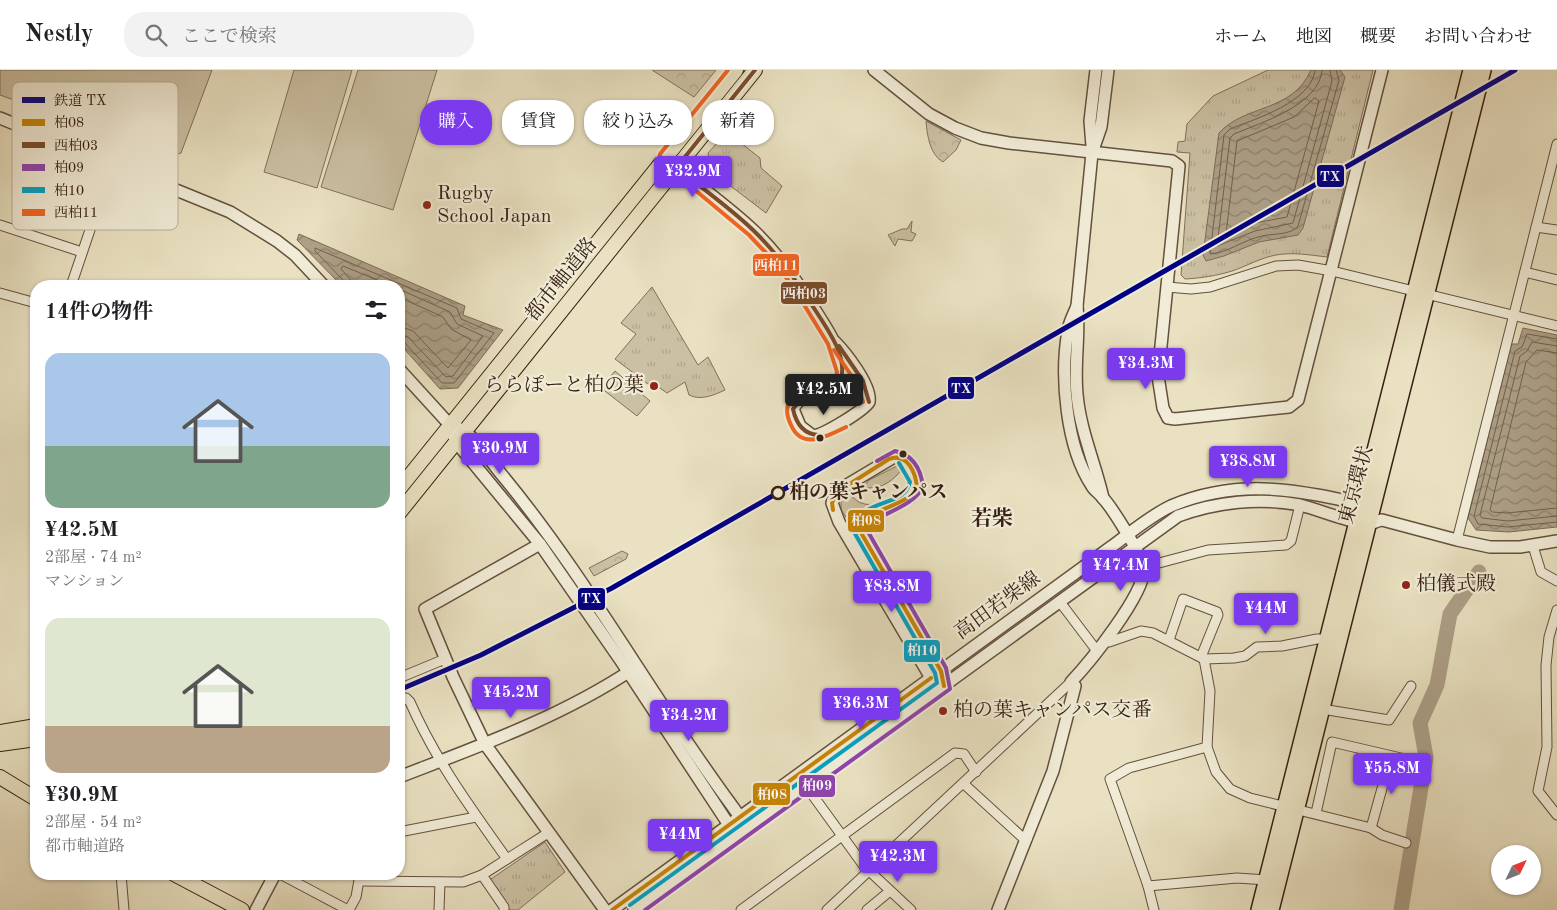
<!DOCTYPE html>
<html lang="ja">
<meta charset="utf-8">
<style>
body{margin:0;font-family:"Old Standard TT","Noto Serif JP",serif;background:#f2f2f2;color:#202124;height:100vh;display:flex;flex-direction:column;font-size:19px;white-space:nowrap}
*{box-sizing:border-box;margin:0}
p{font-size:16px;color:#757577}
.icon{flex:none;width:28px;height:28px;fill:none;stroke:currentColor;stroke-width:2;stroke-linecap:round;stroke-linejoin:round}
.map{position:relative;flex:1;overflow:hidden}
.details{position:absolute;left:30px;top:210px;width:375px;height:600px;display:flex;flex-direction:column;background:#fff;border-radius:20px;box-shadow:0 1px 4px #0004}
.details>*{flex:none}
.banner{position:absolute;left:420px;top:30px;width:475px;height:45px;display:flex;gap:10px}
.needle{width:32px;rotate:47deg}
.tools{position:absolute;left:1491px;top:775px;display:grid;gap:10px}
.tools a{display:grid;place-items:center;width:50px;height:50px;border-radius:50%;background:#fff;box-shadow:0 1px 4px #0004;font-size:25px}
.price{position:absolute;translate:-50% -42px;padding:0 11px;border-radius:5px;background:#7c3aed;color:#fff;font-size:16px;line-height:32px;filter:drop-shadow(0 1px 2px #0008)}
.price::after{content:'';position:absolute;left:50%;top:30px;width:15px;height:11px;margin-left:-8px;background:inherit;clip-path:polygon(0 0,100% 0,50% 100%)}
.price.selected{background:#222;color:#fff}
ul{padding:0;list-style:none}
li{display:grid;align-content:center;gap:10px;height:265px;padding:0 15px}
li span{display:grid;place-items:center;height:155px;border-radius:15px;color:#555}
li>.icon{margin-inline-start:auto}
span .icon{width:90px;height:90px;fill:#fffc;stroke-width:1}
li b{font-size:21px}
h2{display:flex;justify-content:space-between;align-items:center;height:60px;padding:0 15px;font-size:21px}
.pill{padding:0 18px;border-radius:20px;background:#fff;box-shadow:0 1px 4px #0004;font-size:18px;line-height:45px}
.pill.selected{background:#7c3aed;color:#fff}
header{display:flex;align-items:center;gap:30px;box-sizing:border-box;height:70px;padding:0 25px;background:#fff;border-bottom:1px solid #e0e0e0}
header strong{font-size:24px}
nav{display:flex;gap:28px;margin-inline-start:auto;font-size:18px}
.search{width:350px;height:45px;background:#f2f2f2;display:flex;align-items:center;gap:12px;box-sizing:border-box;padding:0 18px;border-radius:20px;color:#757577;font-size:19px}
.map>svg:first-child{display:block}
.green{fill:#cbc0a3;stroke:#81705b}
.forest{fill:url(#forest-crowns);stroke:#81705b}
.park{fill:url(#park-tufts);stroke:#81705b}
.water{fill:url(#water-waves);stroke:#7d6c58}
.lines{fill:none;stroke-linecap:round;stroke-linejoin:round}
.shore{stroke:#72604c;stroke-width:1}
.river{stroke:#ac9f86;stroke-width:15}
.minor-casing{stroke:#64503e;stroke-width:11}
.tertiary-casing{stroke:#64503e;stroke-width:14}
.primary-casing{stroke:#372013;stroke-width:16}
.trunk-casing{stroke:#372013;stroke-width:18}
.minor{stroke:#f1ecd7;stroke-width:9}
.tertiary{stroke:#f1ecd7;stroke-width:11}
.primary{stroke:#e9e1c1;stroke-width:14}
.trunk{stroke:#e9e1c1;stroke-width:15}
.bus-1-casing{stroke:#f1ecd7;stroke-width:8}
.bus-2-casing{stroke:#f1ecd7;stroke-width:8}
.bus-3-casing{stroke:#f1ecd7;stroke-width:8}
.bus-4-casing{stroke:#f1ecd7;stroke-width:8}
.bus-5-casing{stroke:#f1ecd7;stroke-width:8}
.bus-1{stroke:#c78405;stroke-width:4}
.bus-2{stroke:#7a4b2a;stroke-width:4}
.bus-3{stroke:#8e44ad;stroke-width:4}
.bus-4{stroke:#03a2c5;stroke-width:4}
.bus-5{stroke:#f26522;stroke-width:4}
.rail-1-casing{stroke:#f1ecd7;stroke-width:9}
.rail-1{stroke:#000084;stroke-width:5}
.poi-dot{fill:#8f2418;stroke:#f1ecd7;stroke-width:2}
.bus-dot{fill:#372013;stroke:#f1ecd7;stroke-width:2}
.stop-dot{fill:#f1ecd7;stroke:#372013;stroke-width:2.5}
.labels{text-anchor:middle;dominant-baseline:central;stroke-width:4.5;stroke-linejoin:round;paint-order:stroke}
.poi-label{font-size:20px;fill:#372013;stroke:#f1ecd7;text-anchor:start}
.street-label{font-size:20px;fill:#372013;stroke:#f1ecd7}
.stop-label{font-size:20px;font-weight:bold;fill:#372013;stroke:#f1ecd7;text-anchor:start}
.neighbourhood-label{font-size:21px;font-weight:bold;fill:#372013;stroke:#f1ecd7}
.key{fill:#f1ecd7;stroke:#b9af9c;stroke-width:1}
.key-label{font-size:14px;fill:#372013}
.line-badge{stroke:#f1ecd7;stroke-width:2}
.badge-label{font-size:14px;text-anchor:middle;font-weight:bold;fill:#fff}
</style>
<header>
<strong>Nestly</strong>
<div class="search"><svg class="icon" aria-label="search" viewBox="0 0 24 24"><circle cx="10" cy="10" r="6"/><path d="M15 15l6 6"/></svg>ここで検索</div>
<nav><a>ホーム</a><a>地図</a><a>概要</a><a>お問い合わせ</a></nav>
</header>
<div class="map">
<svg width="1557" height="840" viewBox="0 0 1557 840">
<defs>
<pattern id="forest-crowns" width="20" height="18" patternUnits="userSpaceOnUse" patternTransform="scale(1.25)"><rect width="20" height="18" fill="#cbc0a3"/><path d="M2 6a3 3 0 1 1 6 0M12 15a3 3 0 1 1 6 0" fill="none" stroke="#afa58b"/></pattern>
<pattern id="park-tufts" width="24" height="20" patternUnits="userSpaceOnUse" patternTransform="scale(1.25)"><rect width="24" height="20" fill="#cbc0a3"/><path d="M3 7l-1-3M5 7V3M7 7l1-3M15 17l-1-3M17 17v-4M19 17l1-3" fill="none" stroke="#afa58b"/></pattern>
<pattern id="water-waves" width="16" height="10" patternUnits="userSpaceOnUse" patternTransform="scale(1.25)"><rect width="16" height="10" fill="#ac9f86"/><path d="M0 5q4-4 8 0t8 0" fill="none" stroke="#8d816c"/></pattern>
</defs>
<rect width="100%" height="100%" fill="#e9e1c1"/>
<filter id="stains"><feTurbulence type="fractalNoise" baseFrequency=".004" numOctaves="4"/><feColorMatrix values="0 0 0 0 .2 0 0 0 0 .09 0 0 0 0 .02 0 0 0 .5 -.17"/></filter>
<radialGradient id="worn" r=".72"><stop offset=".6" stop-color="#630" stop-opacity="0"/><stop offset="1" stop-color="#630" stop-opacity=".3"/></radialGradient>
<g class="green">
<path d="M0,0H212L181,83L170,87L0,25Z"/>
<path d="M294,0H352L317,118L264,102Z"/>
<path d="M358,0H437L393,140L321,117Z"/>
<path d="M615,301L650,331L637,346L601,318Z"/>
<path d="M899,395L902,399C894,410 882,419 867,418L865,415L869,410Z"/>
<path d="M911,413L910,418L896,429L865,440L857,448L848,450L841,440V428L846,423C851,424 854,429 859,432C876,441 898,423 911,413Z"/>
</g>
<g class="forest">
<path d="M652,0H716L694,27Z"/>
<path d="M926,51L961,70L956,80L943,92C930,85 927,65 926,51Z"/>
<path d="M622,481L628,484L626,489L594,506L589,498Z"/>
</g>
<g class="park">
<path d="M1268,0H1373L1327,187C1310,185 1293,182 1276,185C1260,188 1247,196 1232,201C1216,206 1201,208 1185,209L1181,205L1190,83L1177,82L1178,72L1185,71L1187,54L1213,26Z"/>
<path d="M727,62L760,88L761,98L782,116L766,143L711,101L708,83Z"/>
<path d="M912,151L911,162L916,164L912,171L898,169L895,176L888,165L902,159H907Z"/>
<path d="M652,217L698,295L708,287L725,320C714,325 701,331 689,325L685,312L667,323L657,316L648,314L615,289L636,264L621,253Z"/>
<path d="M545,772L565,802L518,840H510L490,813L491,809Z"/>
</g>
<g class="water">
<path d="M1311,0H1340L1345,7L1303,158L1298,165L1259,172L1224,186L1206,191L1203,185L1219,63C1245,34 1292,43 1311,0Z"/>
<path d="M299,164L465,236L463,245L503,260L458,318L440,319L399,273V216H342L297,170Z"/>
<path d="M1523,258L1557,265V457L1509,462L1476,460L1468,448L1511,274H1518Z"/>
</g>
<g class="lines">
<g class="shore">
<path d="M1315,0C1312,32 1255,49 1230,59L1224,65L1210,184C1227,183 1242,171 1258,167C1270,163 1291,166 1298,156L1339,10L1336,0"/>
<path d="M1322,0C1320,35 1260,53 1234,64L1230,68L1217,176L1255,161L1293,153L1332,11L1330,0"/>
<path d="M1315,28L1319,31L1287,147L1255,153L1226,164L1237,71L1294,47Z"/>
<path d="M345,216L344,211L315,181V178L457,238L461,249L494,263L454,313H442L404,272L399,270"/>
<path d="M352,216L350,209L341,199L343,196L392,216"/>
<path d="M399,219L450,242L457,254L483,266L453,306L446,307L408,267L399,264"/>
<path d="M399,227L443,247L451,259L471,270L448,298L413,261L399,256"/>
<path d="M1557,269L1527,264L1522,277L1515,281L1474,446L1478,454L1508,457L1557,452"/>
<path d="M1557,276L1532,272L1527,281L1520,286L1480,445L1482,448L1508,451L1557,446"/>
<path d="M1557,283L1537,280L1526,292L1490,440L1492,442L1507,443L1557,438"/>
</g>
<path class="river" d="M1401,840L1426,687L1420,653L1437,615L1450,544L1479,502"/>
<defs>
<g id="minor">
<path d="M0,155L82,182"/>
<path d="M1536,157L1557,160"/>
<path d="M23,162L54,69"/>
<path d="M1525,202L1557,210"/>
<path d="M71,216L113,92"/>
<path d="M1167,217L1191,219L1210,217L1276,196L1298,195L1332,201L1557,256"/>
<path d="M0,223L36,233"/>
<path d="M1457,470L1557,74"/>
<path d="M1533,476L1541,502L1557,511"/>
<path d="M1144,497L1208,480L1286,475L1291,471L1300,435"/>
<path d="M1060,532L1097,581"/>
<path d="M1557,540L1549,567L1546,595L1547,677L1538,721L1557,745"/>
<path d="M1106,570L1109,572L1141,561L1153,563L1204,589L1234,588L1245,586L1257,577L1282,576L1317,569H1328"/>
<path d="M1169,570L1183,529L1217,542L1218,545L1201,587"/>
<path d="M1204,589L1210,621L1207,677L1216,702L1230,719L1250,728L1371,758L1382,765L1406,773"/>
<path d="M399,608L445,589"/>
<path d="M399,629L406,628L410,632C436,691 470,737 507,789"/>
<path d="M1322,639L1389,650L1411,616"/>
<path d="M964,714L1022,767L1027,769"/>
<path d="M806,716L864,796L911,840"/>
<path d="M1316,743L1332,672L1418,692"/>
<path d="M1371,758L1391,686"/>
<path d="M399,762L476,747"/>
<path d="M900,773L920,793"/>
<path d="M121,804L124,840"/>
<path d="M280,804L348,840"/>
<path d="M360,811L463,812L482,805"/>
<path d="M1148,816L1237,808L1267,810"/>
<path d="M349,840L356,827L360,804"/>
<path d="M439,840L440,812"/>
<path d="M504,840V837L482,805L548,763"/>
<path d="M741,840L955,683L964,684L976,702"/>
<path d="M827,840L1071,612"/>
<path d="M867,840L890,821"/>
<path d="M1154,840L1148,816L1110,709L1129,698L1207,677"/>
</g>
<g id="tertiary">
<path d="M874,0L929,44L955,58L981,68L1009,73L1172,91L1179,96L1158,306L1163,338L1168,348L1175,349L1289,337L1298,330L1382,0"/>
<path d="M0,48L230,142L277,171L295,185L324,216"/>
<path d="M1092,76L1090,51L1096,0"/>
<path d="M665,88C694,113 727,135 754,161C783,189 804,222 825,256C834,271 849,296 840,313C825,325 803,319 793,339L800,356L813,366C824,365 863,341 869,332C872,316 845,282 834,271"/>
<path d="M399,299L450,355L456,372L540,474L619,588L729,755L734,758"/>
<path d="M458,358C476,366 490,391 502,405C587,508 651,626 730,733L740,747L741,755"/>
<path d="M894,387C901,387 906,390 910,396C941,442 860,430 860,461L941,601L944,616L931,608L839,452L832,433L837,422L842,418Z"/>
<path d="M1103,428C1095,393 1080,360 1077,324C1074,294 1080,265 1077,236L1092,83L1101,57L1108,0"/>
<path d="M540,474L425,539L453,607L485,674L605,840"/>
<path d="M399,707C479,676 561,647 633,599"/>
<path d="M256,840L275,804"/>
<path d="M612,840L1111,477C1130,463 1150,446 1171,436C1240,407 1299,420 1369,436"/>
<path d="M634,840L1178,446C1216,432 1260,427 1300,435C1320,440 1348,452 1367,454C1371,454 1377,451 1382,450L1457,470L1490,477H1520L1557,471"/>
<path d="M998,840L1053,701L1075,616L1071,612C1090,592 1144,525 1144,499C1144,488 1111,436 1102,427C1099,423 1094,420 1092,416C1066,377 1060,306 1068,261C1069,252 1074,244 1077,236"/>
</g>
<g id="primary">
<path d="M399,419L736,0"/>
<path d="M399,443L755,0"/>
<path d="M0,662L36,656"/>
<path d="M0,674L36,669"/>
<path d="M0,707L36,729"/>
<path d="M174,804L242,840"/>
</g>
<g id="trunk">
<path d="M1259,840L1471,0"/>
<path d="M1271,840L1483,0"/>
</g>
</defs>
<use href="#minor" class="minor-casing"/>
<use href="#tertiary" class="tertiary-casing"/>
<use href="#primary" class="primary-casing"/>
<use href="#trunk" class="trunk-casing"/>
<use href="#minor" class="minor"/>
<use href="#tertiary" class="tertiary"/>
<use href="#primary" class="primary"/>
<use href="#trunk" class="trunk"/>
<defs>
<g id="bus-1">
<path d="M833,440L832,433L837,422L889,389C908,382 916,404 917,418C903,440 868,435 860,461L941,601L944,616"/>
<path d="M612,840L931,608"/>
</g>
<g id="bus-2">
<path d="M665,88C694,113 726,134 754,161C781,187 801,218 821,249C833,268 848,290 840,313L802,328L793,339C796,353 803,364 818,365"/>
<path d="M676,98L755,0"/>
<path d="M839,276L863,311L869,332"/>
</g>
<path id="bus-3" d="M645,840L950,619L946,598L867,460C872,444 911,440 923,417C921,399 913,385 895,381L877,391"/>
<path id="bus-4" d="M630,835L937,613L935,603L854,462C859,425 904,440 910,412L899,393"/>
<g id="bus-5">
<path d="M728,0L660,84L659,90L749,165L768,185L792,215L828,274L837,302L835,309L826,314L803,320L788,335C786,341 788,349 791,355C802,381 828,366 846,357"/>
<path d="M834,280L857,314L863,332"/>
</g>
</defs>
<use href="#bus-1" class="bus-1-casing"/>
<use href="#bus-2" class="bus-2-casing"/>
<use href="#bus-3" class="bus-3-casing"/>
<use href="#bus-4" class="bus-4-casing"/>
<use href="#bus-5" class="bus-5-casing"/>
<use href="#bus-1" class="bus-1"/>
<use href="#bus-2" class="bus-2"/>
<use href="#bus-3" class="bus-3"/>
<use href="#bus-4" class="bus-4"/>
<use href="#bus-5" class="bus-5"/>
<defs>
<path id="rail-1" d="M399,620L481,585L612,518L1515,0"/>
</defs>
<use href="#rail-1" class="rail-1-casing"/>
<use href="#rail-1" class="rail-1"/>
</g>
<g class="poi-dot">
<circle cx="427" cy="135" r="5"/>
<circle cx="654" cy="316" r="5"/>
<circle cx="1406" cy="515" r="5"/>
<circle cx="943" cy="641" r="5"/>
</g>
<g class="bus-dot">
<circle cx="820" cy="368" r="4.5"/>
<circle cx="903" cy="384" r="4.5"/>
</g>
<circle class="stop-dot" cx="778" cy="423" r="6"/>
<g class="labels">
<g class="poi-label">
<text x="437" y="124">Rugby<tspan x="437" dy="23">School Japan</tspan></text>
<text x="644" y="316" text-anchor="end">ららぽーと柏の葉</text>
<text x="1416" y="515">柏儀式殿</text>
<text x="953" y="641">柏の葉キャンパス交番</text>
</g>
<g class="street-label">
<text transform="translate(562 210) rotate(-51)">都市軸道路</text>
<text transform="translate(1357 415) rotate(-75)">東京環状</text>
<text transform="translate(998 536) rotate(-36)">高田若柴線</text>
</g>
<g class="stop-label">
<text x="789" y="423">柏の葉キャンパス</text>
</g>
<g class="neighbourhood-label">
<text x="992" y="449">若柴</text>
</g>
</g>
<rect x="12" y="12" width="166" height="148" rx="8" class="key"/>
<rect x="22" y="27" width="23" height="6" fill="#000084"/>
<rect x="22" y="49" width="23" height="7" fill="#c78405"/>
<rect x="22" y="72" width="23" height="6" fill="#7a4b2a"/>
<rect x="22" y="94" width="23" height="7" fill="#8e44ad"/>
<rect x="22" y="117" width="23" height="6" fill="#03a2c5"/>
<rect x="22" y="139" width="23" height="7" fill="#f26522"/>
<g class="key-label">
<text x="54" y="35">鉄道 TX</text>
<text x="54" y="57">柏08</text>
<text x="54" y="80">西柏03</text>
<text x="54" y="102">柏09</text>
<text x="54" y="125">柏10</text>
<text x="54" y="147">西柏11</text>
</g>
<g class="line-badge">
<rect x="1316" y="94" width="29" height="24" rx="5" fill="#000084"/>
<rect x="752" y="183" width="48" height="24" rx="5" fill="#f26522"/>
<rect x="780" y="211" width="48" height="24" rx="5" fill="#7a4b2a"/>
<rect x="947" y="306" width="28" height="24" rx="5" fill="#000084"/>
<rect x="847" y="439" width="38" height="24" rx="5" fill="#c78405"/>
<rect x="577" y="517" width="29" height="24" rx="5" fill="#000084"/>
<rect x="903" y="569" width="38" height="24" rx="5" fill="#03a2c5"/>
<rect x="798" y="704" width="38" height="24" rx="5" fill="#8e44ad"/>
<rect x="752" y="712" width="39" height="24" rx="5" fill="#c78405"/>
</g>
<g class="badge-label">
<text x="1330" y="111">TX</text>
<text x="776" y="200">西柏11</text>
<text x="804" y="228">西柏03</text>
<text x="961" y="323">TX</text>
<text x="866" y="455">柏08</text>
<text x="591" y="533">TX</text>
<text x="922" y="585">柏10</text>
<text x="817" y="720">柏09</text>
<text x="772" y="729">柏08</text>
</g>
<rect width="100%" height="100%" filter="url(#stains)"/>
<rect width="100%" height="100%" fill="url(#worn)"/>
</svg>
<div class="tools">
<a><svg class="needle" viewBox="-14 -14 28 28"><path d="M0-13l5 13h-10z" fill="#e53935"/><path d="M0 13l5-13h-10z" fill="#757577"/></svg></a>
</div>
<b class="price" style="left:693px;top:128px">¥32.9M</b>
<b class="price" style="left:1146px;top:320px">¥34.3M</b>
<b class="price selected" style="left:824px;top:346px">¥42.5M</b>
<b class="price" style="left:500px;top:405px">¥30.9M</b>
<b class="price" style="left:1248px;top:418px">¥38.8M</b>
<b class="price" style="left:1121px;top:522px">¥47.4M</b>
<b class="price" style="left:892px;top:543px">¥83.8M</b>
<b class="price" style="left:1266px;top:565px">¥44M</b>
<b class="price" style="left:511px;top:649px">¥45.2M</b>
<b class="price" style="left:861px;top:660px">¥36.3M</b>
<b class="price" style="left:689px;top:672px">¥34.2M</b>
<b class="price" style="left:1392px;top:725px">¥55.8M</b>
<b class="price" style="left:680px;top:791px">¥44M</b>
<b class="price" style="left:898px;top:813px">¥42.3M</b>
<div class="banner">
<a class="pill selected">購入</a>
<a class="pill">賃貸</a>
<a class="pill">絞り込み</a>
<a class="pill">新着</a>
</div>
<section class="details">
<h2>14件の物件<svg class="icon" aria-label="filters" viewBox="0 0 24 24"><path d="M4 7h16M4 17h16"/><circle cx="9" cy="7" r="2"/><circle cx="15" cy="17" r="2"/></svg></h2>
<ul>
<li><span style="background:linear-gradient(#a9c7e8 60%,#7fa58c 0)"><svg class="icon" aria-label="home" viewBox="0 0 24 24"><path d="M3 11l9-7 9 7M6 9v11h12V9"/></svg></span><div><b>¥42.5M</b><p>2部屋 · 74 m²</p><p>マンション</p></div></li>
<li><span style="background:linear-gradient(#dfe7d0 70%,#b9a48a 0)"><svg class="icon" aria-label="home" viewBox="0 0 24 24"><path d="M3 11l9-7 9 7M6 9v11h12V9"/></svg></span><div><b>¥30.9M</b><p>2部屋 · 54 m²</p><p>都市軸道路</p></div></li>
</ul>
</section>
</div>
